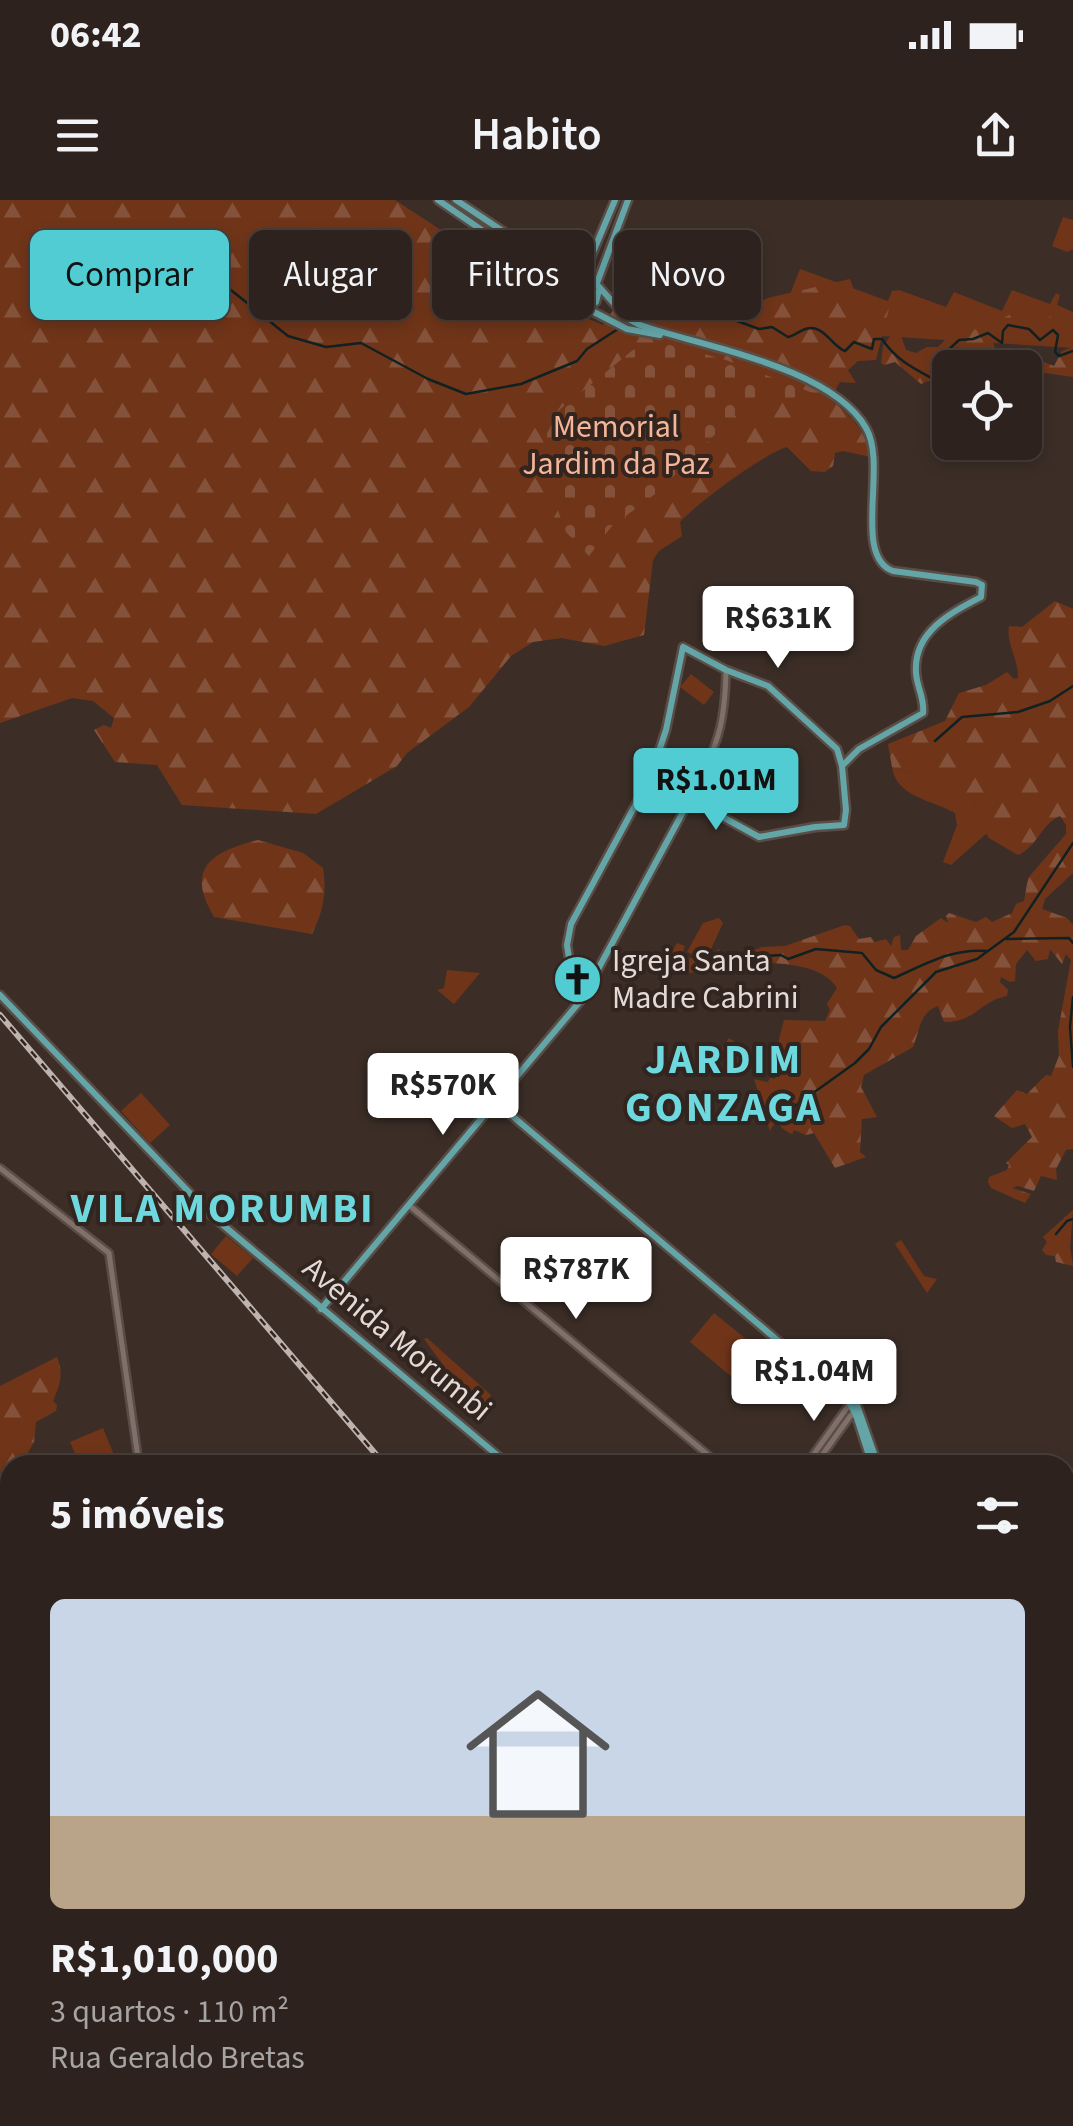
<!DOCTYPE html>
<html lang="pt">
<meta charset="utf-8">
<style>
body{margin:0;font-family:"Source Sans 3",sans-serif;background:#352a26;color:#f1f3f6;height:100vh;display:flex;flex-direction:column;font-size:38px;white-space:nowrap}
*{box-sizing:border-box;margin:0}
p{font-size:32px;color:#a7a4a4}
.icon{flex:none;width:55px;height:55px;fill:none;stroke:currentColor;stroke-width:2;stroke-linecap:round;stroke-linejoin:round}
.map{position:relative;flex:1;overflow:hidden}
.drawer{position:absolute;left:0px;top:1255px;width:1075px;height:672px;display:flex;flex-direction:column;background:#2d221d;border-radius:30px 30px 0 0;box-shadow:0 5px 15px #0003,0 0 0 2px #483f3b}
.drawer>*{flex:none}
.top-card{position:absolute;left:30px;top:30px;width:1015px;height:90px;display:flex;gap:20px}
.buttons{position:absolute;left:932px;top:150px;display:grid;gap:20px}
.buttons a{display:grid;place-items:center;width:110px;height:110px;border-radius:15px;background:#2d221d;box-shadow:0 5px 15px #0003,0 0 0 2px #483f3b;font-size:50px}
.price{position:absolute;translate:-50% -85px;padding:0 22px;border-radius:10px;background:#fff;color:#222;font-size:32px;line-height:65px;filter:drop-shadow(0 2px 5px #0008)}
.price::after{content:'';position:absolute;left:50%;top:60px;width:30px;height:22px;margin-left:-15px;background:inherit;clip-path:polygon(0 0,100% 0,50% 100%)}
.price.active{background:#51ccd3;color:#111}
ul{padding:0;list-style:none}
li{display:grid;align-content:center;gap:20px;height:530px;padding:0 50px}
li span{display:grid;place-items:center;height:310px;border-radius:15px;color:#555}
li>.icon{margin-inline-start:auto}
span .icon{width:180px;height:180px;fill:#fffc;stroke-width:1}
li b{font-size:42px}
h2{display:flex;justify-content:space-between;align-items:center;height:120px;padding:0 50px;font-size:42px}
.chip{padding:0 35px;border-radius:15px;background:#2d221d;box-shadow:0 5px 15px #0003,0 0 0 2px #483f3b;font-size:35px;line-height:90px}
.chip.active{background:#51ccd3;color:#111}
.status{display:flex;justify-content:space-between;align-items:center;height:70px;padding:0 50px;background:#2d221d;direction:ltr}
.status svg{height:28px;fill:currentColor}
header{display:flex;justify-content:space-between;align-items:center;height:130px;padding:0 50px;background:#2d221d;font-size:45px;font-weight:600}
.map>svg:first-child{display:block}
.green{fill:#703519}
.forest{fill:url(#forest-firs)}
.cemetery{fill:url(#cemetery-stones)}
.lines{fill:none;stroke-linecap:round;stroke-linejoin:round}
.stream{stroke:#112122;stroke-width:2.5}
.minor-casing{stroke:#594d47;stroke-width:10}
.major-casing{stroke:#594d47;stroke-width:11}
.minor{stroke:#817069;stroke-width:5}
.major{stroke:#64a5a7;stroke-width:6}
.rail-casing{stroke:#beb3af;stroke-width:6}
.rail{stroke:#32241e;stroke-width:2.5;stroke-dasharray:8;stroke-linecap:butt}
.labels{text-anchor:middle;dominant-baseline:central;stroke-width:8;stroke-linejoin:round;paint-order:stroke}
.park-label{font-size:32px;fill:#f5b599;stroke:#32241e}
.poi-label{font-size:32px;fill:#e3d9d5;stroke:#32241e;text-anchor:start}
.street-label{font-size:32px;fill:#e3d9d5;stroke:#32241e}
.district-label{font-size:42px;font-weight:bold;letter-spacing:2.5px;fill:#6dd9df;stroke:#32241e}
</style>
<div class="status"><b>06:42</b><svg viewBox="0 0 49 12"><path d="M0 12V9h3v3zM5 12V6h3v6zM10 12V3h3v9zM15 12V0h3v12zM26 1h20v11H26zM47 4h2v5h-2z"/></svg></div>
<header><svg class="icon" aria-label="menu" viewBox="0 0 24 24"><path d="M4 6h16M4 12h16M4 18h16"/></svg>Habito<svg class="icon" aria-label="share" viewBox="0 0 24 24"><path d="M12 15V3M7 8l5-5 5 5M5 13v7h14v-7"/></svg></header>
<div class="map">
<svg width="1073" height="1926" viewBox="0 0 1073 1926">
<defs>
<pattern id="forest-firs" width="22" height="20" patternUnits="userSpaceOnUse" patternTransform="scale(2.5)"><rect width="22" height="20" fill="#703519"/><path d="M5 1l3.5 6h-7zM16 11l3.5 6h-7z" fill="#84523a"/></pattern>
<pattern id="cemetery-stones" width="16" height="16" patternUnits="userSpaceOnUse" patternTransform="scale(2.5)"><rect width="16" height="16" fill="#703519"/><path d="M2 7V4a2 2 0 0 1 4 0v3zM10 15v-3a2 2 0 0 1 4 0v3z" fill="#84523a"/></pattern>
</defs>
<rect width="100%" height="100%" fill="#3c2e27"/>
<g class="green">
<path d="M458,5L561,75L573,79L566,90L552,74L456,9Z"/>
<path d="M1063,17L1073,20V49L1067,52L1052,46Z"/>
<path d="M800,69L888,101L892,91L899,90L946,107L954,92L1002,111L1012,90L1050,104L1056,93L1060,95L1057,105L1073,112V148L833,133L778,125Z"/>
<circle cx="583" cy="93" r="13"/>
<path d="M691,474L714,492L704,505L680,487Z"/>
<path d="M915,558C935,569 964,580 974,602C980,614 978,619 988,632L951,665L943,662L957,625L955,613C932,600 896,597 892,567L909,573Z"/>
<path d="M719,718L723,723L706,760L687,752L703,723Z"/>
<path d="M447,770L480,773L454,804L437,790L444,788Z"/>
<path d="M729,838L751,853L741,866L720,851Z"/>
<path d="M754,879L768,882L775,922L770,931Z"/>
<path d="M141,893L170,925L150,943L121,911Z"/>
<path d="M226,1036L253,1058L237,1076L211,1054Z"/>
<path d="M901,1040L924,1076L937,1079L927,1093L895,1044Z"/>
<path d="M714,1113L757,1148L733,1178L690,1142Z"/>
<path d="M427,1138L491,1195L479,1213L424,1139Z"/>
<path d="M103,1228L118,1265H80L70,1242Z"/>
</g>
<g class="forest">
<path d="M0,0H395L537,93L546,92L574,113L603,125L644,61L680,73L746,108L768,98L850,79L857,99L889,108L876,160L858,161L848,170L856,183L840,182L830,199C851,216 866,231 871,257L843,251L835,253L833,266L825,272L811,271L787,247C763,254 697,303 680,322L682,336L659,351L653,360L644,435L604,446L561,438L533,442L511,456L469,507L407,553L397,566L316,614L182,605L157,565L115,562L94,530L104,525L111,528L114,518L93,501L72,498L0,523Z"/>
<path d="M1013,113L1037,125L1048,116L1051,117L1056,128L1040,138L1027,127L1005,123L999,139L994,133L991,137L995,148L982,158L957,147L949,157L953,167L950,168V182L943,186L928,181L921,184L895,162L884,165L881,163L883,146L892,134L901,136L906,150L916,153L927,147H938L952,133L967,134L976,129L991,131L1000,120Z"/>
<path d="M1073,147V177L1045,173L1028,191L1025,168L994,167L1002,159L1024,166L1044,162L1054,166L1062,151Z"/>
<path d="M1055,401L1073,409V673L1045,699L1042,709L1067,718L1073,725V949L1066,950L1056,969L1057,980L1041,976L1034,991L1018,986L1012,988L1031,994L1025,1003L991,988L988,982L989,977L1007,970L1009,965L1006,963L1032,937L1025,924L1012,928L994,916L1017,890L1027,894L1046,875L1051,876L1059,856L1058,831L1071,760L1066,754L1062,764L1050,749L1048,759L1036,761L1027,750L1016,764L1015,781L1010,782L1001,777L1000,782L1008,790L1007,796C979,801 977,822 944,822L938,806C919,813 920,830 913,847L864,875L861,887L877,917L862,919L860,952L866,957L835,968L814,933L806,935L794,930L792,934C770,925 772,903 768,882L770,878L775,879L784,858L775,855L784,820L825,821L830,810L827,804L837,788C818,756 748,763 714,764L712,768C695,773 677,778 666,763L677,743L685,746L683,751L689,758H708L719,749L723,757H738L762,747L785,746L845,725L850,726L859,739L871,737L875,742L886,739L891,746L894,737L900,735L901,750H908L916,736L941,718L948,723L946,716L949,713L976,722L986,717L992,722L1012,713L1016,704L1024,701L1028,678L1066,634V625L1060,616C1042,623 1038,646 1018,655L989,638L976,617L975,603L959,584L915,559L909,573L892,567L888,544L945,521L959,493L986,485L1007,472L1014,479L1018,478C1019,460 1006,444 1009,426L1022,427Z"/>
<path d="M258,640L303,653L323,668C327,692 323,712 312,734L214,717C185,668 211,652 258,640Z"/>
<path d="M1073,1010L1070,1048L1073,1066L1056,1062L1055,1056L1046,1055L1042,1050L1047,1042L1043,1037Z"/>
<path d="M57,1157C64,1175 60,1184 53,1201L57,1205L56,1211L36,1222L34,1242L21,1265H10V1286L0,1304V1186Z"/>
</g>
<path class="cemetery" d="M659,142L726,160L826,198L764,199L746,203L658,292L611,327L589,356L566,332L554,300L548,270L547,234L558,211L633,150Z"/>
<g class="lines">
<g class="stream">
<path d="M164,52L189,71L216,78L288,136L326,147L361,143L428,179L466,194L521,184L577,161L587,149L618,129"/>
<path d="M624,125L672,97L759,129L772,127L788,137C794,136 798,132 803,130C823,121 831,146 845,151L854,142L872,149L874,139H882C897,161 913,168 935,180L945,178L943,155L959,140L973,139L988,133L1002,143L1003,131L1008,125L1029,129L1040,140L1053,130L1058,135L1055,152L1059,156L1073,151"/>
<path d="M935,541L962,517L1018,512L1050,501L1073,486"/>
<path d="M1007,739L1069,738L1073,743"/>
<path d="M723,759L781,755L788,759L816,749L862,753L876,770L894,778C926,764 952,748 987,751"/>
<path d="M1073,797L1070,827L1073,867"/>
<path d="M779,922L788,911L855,863L869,849L881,827L936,772L977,759L1014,732L1073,643"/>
<path d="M1056,1034L1067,1021L1073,1019"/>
</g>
<defs>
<g id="minor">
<path d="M690,599C716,546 725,531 726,470"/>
<path d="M0,968L109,1053L139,1265"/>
<path d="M410,1006L720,1265"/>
<path d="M806,1265L849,1205"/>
<path d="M815,1265L851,1215H856"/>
<path d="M1065,1331L1067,1314"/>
<path d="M1065,1384L1073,1390"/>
<path d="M0,1434L10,1435"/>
<path d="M0,1439H10"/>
</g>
<g id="major">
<path d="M438,0L543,72L567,96"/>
<path d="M456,0L566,73L577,77"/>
<path d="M583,76L615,0"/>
<path d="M597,83L628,0"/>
<path d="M599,90L596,102L586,108L575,106L567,96L574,80L583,76L592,79L627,118L640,125C704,147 831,167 866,228C888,265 852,356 893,371L976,382L982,385L981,397C950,413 913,432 916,473C917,488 925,499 923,513L859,549L842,566"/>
<path d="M588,109L627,129L660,135"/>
<path d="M0,795L211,1015L509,1265"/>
<path d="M497,903L848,1200L856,1215L872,1265"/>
<path d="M321,1109L582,799L690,599L759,637L815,627L844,625L846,610L842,566L837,549L768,486L726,470L683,447L666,530L650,578L571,724L567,745L569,758L585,771"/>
<path d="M857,1205L878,1265"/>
<path d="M1065,1322L1073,1320"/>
<path d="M1065,1349L1073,1348"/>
<path d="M1065,1535L1073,1540"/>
<path d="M1065,1544L1073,1550"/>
<path d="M1065,1756L1073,1765"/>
<path d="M0,1896L10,1893"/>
<path d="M0,1904L10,1901"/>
<path d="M986,1918L989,1926"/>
</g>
</defs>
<use href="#minor" class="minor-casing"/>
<use href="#major" class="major-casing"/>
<use href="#minor" class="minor"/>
<use href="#major" class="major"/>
<defs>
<g id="rail">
<path d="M0,815L385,1265"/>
<path d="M1065,1734L1073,1743"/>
</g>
</defs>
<use href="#rail" class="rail-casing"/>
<use href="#rail" class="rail"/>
</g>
<defs>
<symbol id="church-disc" viewBox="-11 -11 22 22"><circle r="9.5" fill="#51ccd3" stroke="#32241e"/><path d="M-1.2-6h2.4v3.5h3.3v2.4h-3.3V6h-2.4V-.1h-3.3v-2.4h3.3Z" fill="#111"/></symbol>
</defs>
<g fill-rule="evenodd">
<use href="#church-disc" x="550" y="752" width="55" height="55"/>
</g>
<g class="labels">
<g class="park-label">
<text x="616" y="227">Memorial<tspan x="616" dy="37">Jardim da Paz</tspan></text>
</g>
<g class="poi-label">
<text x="612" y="761">Igreja Santa<tspan x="612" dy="37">Madre Cabrini</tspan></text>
</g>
<g class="street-label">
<text transform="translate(397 1139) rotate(40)">Avenida Morumbi</text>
</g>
<g class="district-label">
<text x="724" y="860">JARDIM<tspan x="724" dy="48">GONZAGA</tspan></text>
<text x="223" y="1009">VILA MORUMBI</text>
</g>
</g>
</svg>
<div class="buttons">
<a><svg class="icon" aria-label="locate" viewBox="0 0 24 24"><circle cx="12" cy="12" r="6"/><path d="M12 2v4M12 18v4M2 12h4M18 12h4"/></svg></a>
</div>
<b class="price" style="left:778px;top:471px">R$631K</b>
<b class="price active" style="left:716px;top:633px">R$1.01M</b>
<b class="price" style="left:443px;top:938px">R$570K</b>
<b class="price" style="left:576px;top:1122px">R$787K</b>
<b class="price" style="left:814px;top:1224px">R$1.04M</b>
<div class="top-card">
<a class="chip active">Comprar</a>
<a class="chip">Alugar</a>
<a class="chip">Filtros</a>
<a class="chip">Novo</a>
</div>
<section class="drawer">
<h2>5 imóveis<svg class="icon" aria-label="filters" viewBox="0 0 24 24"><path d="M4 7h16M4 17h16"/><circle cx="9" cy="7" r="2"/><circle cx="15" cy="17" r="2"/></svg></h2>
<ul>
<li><span style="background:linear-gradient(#c9d6e8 70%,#b9a48a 0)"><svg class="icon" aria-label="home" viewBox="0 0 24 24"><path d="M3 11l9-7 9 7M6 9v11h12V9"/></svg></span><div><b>R$1,010,000</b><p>3 quartos · 110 m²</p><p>Rua Geraldo Bretas</p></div></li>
</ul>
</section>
</div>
